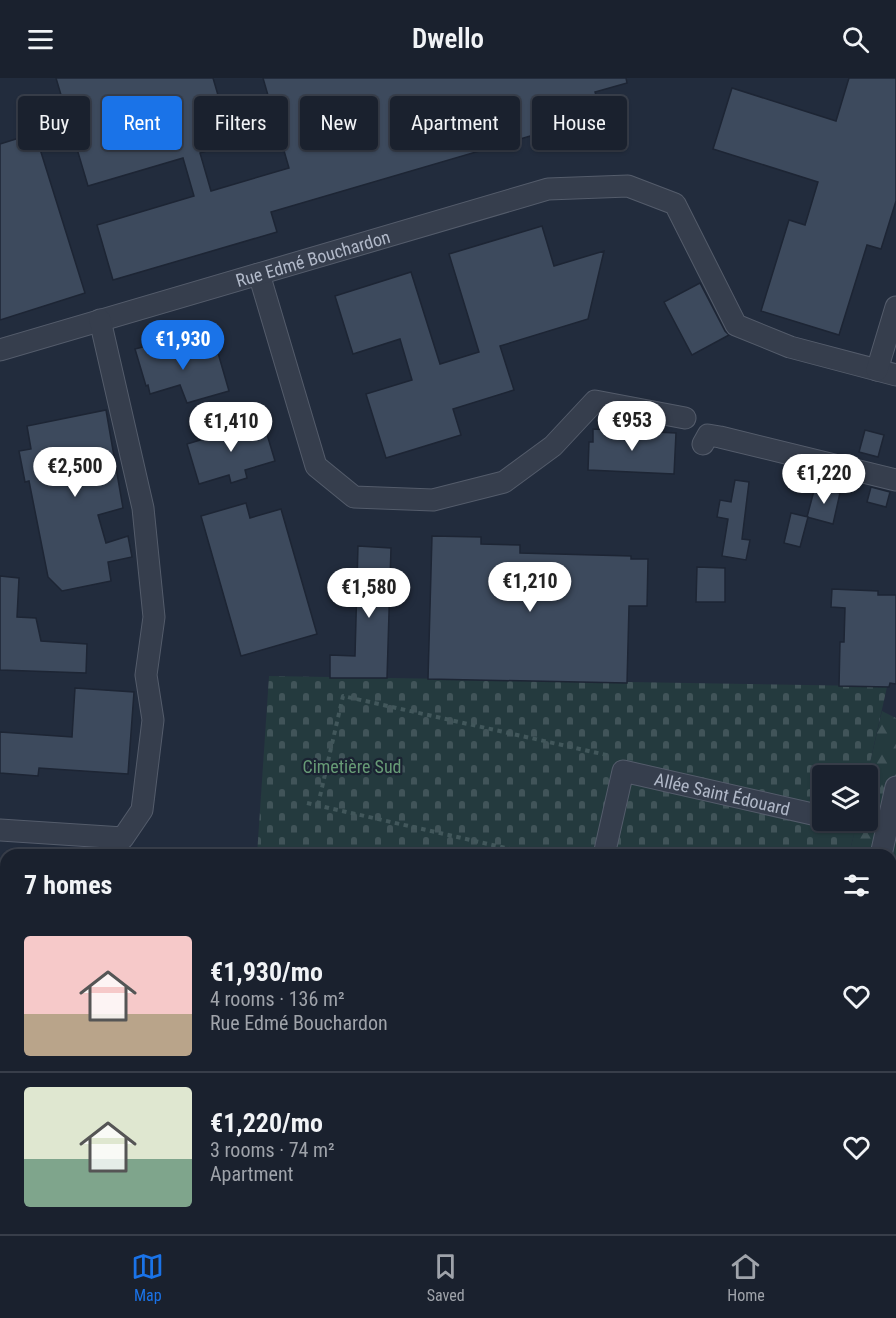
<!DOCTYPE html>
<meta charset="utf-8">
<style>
body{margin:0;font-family:"Roboto Condensed",sans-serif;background:#232936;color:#f1f3f6;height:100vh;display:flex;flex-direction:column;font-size:22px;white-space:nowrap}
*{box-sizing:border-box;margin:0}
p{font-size:20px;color:#9fa3aa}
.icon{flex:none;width:33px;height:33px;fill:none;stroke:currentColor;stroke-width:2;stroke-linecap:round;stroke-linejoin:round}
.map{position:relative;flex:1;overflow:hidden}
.drawer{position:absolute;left:0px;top:771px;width:897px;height:386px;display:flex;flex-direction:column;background:#1a212e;border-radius:18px 18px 0 0;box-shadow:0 2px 4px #0004,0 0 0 2px #383e4a}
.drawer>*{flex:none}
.hud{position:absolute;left:18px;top:18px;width:861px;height:54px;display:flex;gap:12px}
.buttons{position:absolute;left:812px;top:687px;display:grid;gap:12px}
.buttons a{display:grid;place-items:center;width:66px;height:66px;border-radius:6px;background:#1a212e;box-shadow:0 2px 4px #0004,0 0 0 2px #383e4a;font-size:30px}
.price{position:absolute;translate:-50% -51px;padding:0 14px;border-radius:21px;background:#fff;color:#222;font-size:20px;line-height:39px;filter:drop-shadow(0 2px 3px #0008)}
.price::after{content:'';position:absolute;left:50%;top:36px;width:18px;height:14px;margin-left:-9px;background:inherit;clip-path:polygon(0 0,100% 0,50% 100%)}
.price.on{background:#1a73e8;color:#fff}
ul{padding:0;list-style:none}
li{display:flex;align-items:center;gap:18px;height:150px;padding:0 24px}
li+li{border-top:2px solid #383e4a}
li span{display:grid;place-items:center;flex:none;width:168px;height:120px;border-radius:6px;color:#555}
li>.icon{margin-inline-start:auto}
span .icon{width:72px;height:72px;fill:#fffc;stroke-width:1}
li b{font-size:26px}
h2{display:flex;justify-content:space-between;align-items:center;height:72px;padding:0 24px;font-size:26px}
.chip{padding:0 21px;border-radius:6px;background:#1a212e;box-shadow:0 2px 4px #0004,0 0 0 2px #383e4a;font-size:21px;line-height:54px}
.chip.on{background:#1a73e8;color:#fff}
header{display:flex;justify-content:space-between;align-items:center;height:78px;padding:0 24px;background:#1a212e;font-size:27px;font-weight:600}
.dock{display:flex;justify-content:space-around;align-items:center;height:84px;border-top:2px solid #383e4a;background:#1a212e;font-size:16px;color:#9fa3aa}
.dock a{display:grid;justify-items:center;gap:3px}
.dock .on{color:#1a73e8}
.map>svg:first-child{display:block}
.forest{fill:url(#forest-firs)}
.cemetery{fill:url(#cemetery-stones)}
.green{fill:#243a3e}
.building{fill:#3d4a5d;stroke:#1d2534;stroke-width:1.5}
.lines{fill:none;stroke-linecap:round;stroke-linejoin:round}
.minor-casing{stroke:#545c6b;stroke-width:23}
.path{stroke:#42575b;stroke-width:4;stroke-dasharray:4.5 4.5;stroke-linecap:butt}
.minor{stroke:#363e4d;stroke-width:21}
.labels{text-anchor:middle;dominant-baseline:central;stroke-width:4.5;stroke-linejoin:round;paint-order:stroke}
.street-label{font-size:18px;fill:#b1b9c9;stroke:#1b2332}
.park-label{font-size:18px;fill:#679b76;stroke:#1b2332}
</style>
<header><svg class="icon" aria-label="menu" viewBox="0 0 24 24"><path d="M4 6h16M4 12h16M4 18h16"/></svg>Dwello<svg class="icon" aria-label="search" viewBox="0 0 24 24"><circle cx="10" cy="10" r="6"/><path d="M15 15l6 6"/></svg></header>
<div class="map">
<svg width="896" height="1156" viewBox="0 0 896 1156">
<defs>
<pattern id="forest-firs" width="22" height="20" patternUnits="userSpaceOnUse" patternTransform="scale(1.5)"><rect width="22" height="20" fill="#243a3e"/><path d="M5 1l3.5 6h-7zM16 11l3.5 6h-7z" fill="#415459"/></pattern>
<pattern id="cemetery-stones" width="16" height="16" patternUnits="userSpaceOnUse" patternTransform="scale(1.5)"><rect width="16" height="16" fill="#243a3e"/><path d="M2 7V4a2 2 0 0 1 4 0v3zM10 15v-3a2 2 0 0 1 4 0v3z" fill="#415459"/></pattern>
</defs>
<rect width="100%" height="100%" fill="#222c3d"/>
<path class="forest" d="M882,633L896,640V872L891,888V777H849L857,743L867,742V698Z"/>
<g class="cemetery">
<path d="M269,598L867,608L887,609L867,698H822V742L857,743L849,777H257Z"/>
<path d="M0,915L6,916V1150L768,1151L767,1156H0Z"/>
</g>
<path class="green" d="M0,925L6,926V1150L79,1151L77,1156H0Z"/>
<g class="building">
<path d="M56,0H213L232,65L200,75L211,113L289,90L263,0H626L627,5L595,14L602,37L271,134L277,154L113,202L97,147L194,118L183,80L88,108Z"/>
<path d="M849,0H896V123L881,171L867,167L839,257L761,233L789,142L805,147L818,104L713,71L732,10L836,43Z"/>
<path d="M35,55L85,215L0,242V66Z"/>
<path d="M542,148L554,188L604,173L588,241L500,268L514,312L453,331L461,357L386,380L366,316L412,302L400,261L353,276L335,218L411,194L440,286L479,274L449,176Z"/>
<path d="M700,205L725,253L729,257L692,277L664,224Z"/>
<path d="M175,264L179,278L216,268L229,313L187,325L180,307L150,316L148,307L146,308L135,271L154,266L156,269Z"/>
<path d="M106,332L123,430L98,437L106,465L128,458L132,479L108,484L111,503L62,513L48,499L29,403L25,404L19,373L31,371L27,348Z"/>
<path d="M263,343L275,383L245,392L247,400L231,405L229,397L199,406L187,366Z"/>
<path d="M593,351L676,355L674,396L588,392L589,364H593Z"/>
<path d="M865,352L884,357L878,379L859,374Z"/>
<path d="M735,402L749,404L742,461L750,462L746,482L722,478L728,441L717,439L720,422L731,424Z"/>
<path d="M815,409L840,415L833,446L807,439Z"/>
<path d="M871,409L890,414L886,429L867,424Z"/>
<path d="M246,425L250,440L281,431L317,556L241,578L201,438Z"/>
<path d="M791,435L808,439L800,469L784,465Z"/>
<path d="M432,458L481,459V466L520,467V475L631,478V481H648L647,528H629L627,605L428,601Z"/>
<path d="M358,468L391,470L387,600H330V577L355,578Z"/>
<path d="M697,489L725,490V524H696Z"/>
<path d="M0,498L19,500L17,539L36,540L41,563L87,566L86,595L0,592Z"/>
<path d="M832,511L878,513V517H896V606L890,605L889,609L839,608L840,564H844L845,530L831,529Z"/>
<path d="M75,610L134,614L128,696L39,690L38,698L0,695V654L72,659Z"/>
</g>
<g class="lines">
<defs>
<g id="minor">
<path d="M259,196L316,388L354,419L433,422L504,404L553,368L595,323L685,340"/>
<path id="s1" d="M0,272L548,111L628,108L675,126L736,247L790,269L896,297"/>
<path d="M877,292L896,229"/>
<path d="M703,366L708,357L720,359L896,402"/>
<path d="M0,752L123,760L142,732L153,642L146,597L154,539L143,430L100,242"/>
<path id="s2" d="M604,777L623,693L821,738"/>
<path d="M881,777L896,709"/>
<path d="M891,958L896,934"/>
<path d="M519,1156L520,1150"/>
<path d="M786,1156L789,1150"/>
<path d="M851,1156L852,1150"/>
</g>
</defs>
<use href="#minor" class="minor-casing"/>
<g class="path">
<path d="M307,725L537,777"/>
<path d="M318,727L343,618L611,678"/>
<path d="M0,940L6,943"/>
<path d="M0,1001L6,1003"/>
<path d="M0,1097L2,1085L6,1076"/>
<path d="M148,1150L173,1156"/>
</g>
<use href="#minor" class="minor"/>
</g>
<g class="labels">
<g class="street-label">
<text stroke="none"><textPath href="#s1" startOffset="326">Rue Edmé Bouchardon</textPath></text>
<text stroke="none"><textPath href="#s2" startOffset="188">Allée Saint Édouard</textPath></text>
</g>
<g class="park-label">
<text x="352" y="688">Cimetière Sud</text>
</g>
</g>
</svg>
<div class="buttons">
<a><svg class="icon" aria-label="layers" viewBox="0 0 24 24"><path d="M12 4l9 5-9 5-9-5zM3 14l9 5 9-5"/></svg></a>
</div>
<b class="price on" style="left:183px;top:293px">€1,930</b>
<b class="price" style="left:632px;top:374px">€953</b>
<b class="price" style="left:231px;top:375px">€1,410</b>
<b class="price" style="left:75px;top:420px">€2,500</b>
<b class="price" style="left:824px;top:427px">€1,220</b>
<b class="price" style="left:530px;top:535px">€1,210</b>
<b class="price" style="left:369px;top:541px">€1,580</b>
<div class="hud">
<a class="chip">Buy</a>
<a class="chip on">Rent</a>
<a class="chip">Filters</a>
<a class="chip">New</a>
<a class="chip">Apartment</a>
<a class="chip">House</a>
</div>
<section class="drawer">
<h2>7 homes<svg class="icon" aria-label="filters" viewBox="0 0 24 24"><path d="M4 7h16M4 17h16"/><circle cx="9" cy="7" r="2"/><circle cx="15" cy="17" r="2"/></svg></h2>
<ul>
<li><span style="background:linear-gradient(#f6c9c9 65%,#b9a48a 0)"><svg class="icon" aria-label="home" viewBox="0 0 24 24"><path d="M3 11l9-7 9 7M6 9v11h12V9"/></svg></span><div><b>€1,930/mo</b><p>4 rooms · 136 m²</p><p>Rue Edmé Bouchardon</p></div><svg class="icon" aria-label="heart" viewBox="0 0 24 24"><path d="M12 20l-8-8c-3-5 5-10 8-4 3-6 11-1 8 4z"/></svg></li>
<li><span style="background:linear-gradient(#dfe7d0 60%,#7fa58c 0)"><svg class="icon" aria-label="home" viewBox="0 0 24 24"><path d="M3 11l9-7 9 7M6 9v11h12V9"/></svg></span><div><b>€1,220/mo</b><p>3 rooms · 74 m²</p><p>Apartment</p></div><svg class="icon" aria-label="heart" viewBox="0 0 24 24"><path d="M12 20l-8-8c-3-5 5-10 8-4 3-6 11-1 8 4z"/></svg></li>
</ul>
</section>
</div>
<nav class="dock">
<a class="on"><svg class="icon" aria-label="map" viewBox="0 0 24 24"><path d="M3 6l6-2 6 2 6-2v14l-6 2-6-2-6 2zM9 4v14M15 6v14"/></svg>Map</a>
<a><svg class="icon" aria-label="saved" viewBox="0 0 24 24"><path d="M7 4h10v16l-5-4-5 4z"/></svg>Saved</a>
<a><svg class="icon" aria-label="home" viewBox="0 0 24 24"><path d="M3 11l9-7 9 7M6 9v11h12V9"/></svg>Home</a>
</nav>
